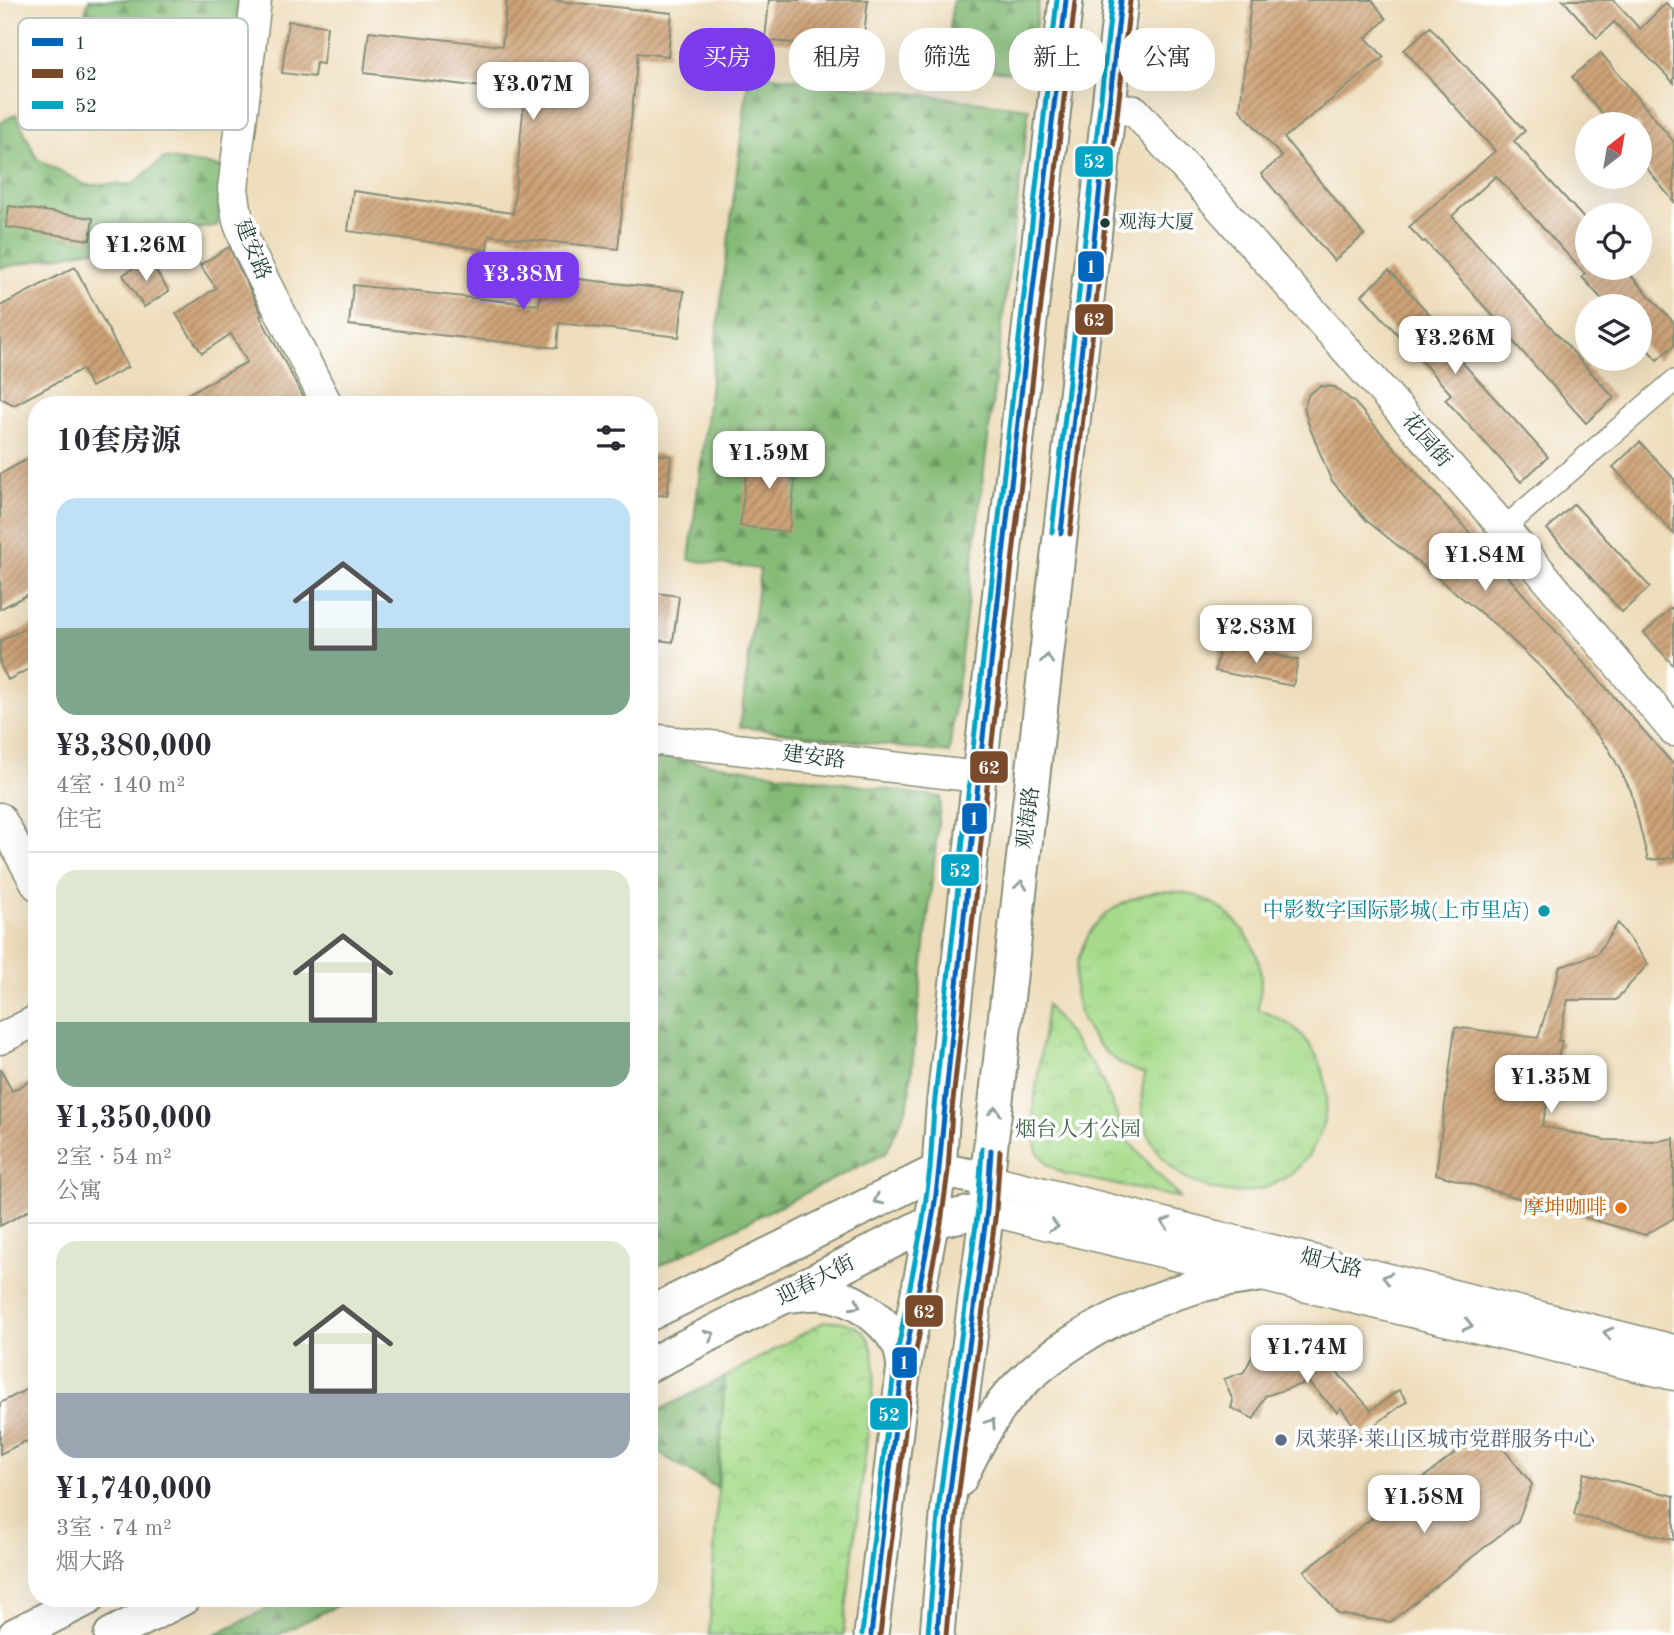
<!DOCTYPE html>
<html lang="zh">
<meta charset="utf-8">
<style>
body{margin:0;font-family:"Old Standard TT","Noto Serif SC",serif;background:#f2f2f3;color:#2b2b33;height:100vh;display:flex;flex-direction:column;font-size:26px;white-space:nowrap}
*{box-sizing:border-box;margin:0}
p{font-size:23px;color:#7c7c81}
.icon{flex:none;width:38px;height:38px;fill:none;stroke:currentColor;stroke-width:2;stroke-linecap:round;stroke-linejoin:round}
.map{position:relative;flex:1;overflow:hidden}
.panel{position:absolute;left:28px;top:396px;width:630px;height:1211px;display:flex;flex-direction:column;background:#fff;border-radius:28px;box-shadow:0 7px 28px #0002}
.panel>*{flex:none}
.hud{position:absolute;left:679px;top:28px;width:665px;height:63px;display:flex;gap:14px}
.needle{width:46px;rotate:31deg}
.tools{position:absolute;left:1575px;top:112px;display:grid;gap:14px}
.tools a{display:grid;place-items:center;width:77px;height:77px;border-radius:50%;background:#fff;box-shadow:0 7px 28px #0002;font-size:35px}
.price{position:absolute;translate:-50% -60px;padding:0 16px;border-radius:14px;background:#fff;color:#222;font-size:23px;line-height:46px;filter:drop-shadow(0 2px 4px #0008)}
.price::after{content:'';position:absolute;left:50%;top:42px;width:21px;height:16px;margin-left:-10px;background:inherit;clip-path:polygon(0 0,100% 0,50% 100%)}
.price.current{background:#7c3aed;color:#fff}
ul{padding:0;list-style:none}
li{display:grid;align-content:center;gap:14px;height:371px;padding:0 28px}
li+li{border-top:2px solid #e1e1e2}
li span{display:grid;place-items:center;height:217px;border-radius:21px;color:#555}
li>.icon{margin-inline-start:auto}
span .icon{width:126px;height:126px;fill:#fffc;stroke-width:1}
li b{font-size:30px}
h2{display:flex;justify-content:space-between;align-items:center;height:84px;padding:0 28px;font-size:30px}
.tag{padding:0 24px;border-radius:28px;background:#fff;box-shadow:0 7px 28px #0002;font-size:24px;line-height:63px}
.tag.current{background:#7c3aed;color:#fff}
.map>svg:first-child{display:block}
.grass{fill:url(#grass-tufts);stroke:#638c60;stroke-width:2}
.forest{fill:url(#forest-firs);stroke:#527c56;stroke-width:2}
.park{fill:url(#park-crowns);stroke:#638c60;stroke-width:2}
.building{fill:url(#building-hatch)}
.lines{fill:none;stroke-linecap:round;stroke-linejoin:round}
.street-casing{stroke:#868e78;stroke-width:24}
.secondary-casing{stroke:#868e78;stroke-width:33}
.primary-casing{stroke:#868e78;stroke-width:37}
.street{stroke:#fff;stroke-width:21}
.secondary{stroke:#fff;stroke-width:30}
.primary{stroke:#fff;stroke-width:33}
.bus-1-casing{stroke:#fff;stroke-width:10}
.bus-2-casing{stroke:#fff;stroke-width:10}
.bus-3-casing{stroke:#fff;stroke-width:10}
.bus-1{stroke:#0065bd;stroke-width:5}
.bus-2{stroke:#7a4b2a;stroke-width:5}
.bus-3{stroke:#02a4c6;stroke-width:5}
.oneway{stroke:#8f9e9a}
.bus-dot{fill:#1f3d34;stroke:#fff;stroke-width:2.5}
.culture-dot{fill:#0f9aa8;stroke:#fff;stroke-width:2.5}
.food-dot{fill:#e8710a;stroke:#fff;stroke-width:2.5}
.service-dot{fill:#5c6f8a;stroke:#fff;stroke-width:2.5}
.labels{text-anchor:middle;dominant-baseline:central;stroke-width:7;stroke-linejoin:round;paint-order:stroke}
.bus-label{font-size:19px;fill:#1f3d34;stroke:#fff;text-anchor:start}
.street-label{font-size:21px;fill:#1f3d34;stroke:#fff}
.culture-label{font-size:21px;fill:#0d838f;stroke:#fff;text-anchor:end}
.park-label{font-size:21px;fill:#41644a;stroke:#fff}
.food-label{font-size:21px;fill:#c56008;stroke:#fff;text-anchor:end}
.service-label{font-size:21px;fill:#4e5e75;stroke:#fff;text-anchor:start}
.key{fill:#fff;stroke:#bcc5c2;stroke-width:2}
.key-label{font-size:19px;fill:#1f3d34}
.line-badge{stroke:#fff;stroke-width:2.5}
.badge-label{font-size:19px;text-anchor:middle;font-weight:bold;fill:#fff}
</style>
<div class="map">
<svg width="1674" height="1635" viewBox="0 0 1674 1635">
<defs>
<pattern id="grass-tufts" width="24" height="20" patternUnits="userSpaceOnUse" patternTransform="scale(1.75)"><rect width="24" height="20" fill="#a7db8b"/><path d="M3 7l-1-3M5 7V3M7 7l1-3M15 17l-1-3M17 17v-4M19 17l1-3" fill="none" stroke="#8fbd79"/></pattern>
<pattern id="forest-firs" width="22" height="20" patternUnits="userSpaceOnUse" patternTransform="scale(1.75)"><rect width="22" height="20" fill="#85bb77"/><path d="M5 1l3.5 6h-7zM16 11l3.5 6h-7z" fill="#6c9962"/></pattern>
<pattern id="park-crowns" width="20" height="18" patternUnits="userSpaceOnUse" patternTransform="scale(1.75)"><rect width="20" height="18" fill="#a7db8b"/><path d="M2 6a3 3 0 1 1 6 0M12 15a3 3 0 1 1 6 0" fill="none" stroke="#8fbd79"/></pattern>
<pattern id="building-hatch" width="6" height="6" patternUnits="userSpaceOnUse" patternTransform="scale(1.75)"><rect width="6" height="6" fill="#cea377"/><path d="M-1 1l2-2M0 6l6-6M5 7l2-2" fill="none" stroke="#a78662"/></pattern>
</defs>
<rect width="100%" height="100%" fill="#fff"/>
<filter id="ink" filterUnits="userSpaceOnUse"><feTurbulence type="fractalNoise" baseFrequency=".0143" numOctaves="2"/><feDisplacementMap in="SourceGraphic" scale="14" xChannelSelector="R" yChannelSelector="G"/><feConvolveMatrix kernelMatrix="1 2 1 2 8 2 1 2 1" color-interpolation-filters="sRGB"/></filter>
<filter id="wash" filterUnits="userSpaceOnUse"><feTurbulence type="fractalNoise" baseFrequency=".00686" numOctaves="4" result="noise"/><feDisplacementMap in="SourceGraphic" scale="28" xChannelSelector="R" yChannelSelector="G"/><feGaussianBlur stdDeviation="1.57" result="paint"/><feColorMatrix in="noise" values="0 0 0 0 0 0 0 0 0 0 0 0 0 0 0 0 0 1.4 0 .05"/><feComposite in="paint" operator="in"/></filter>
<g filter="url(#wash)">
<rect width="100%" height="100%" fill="#eedebd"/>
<path class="grass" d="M1157,891C1167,892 1180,891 1190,894C1229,905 1261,940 1261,982C1261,991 1259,1001 1258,1009C1276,1017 1294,1024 1306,1040C1360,1107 1301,1210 1216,1190C1195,1185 1177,1175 1163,1158C1143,1134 1137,1104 1145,1074C1095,1060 1063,1008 1079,957C1084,942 1092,926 1104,916C1120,902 1137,897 1157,891Z"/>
<g class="forest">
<path d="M89,0H244L234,90L179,78L164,43L134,21L85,12Z"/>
<path d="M953,0H1039L1029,75L946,64Z"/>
<path d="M749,73L1029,108L949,753L740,727L760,569L689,560Z"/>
<path d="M16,114L37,159L86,185L133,184L164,158L222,167L218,225L0,268V123Z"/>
<path d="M649,755L941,797L908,1105L886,1153L649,1271Z"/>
<path d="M725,1377L717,1488L649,1447V1415Z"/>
<path d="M288,1598H352L278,1635H214Z"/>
</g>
<g class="park">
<path d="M1047,1005L1099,1074L1129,1142L1180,1198L1064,1174L1046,1163L1037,1151L1032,1131L1034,1104Z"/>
<path d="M838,1321C872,1327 873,1345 875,1375L843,1635H709L725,1377L824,1322Z"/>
</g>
<g id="blocks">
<g class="building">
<path d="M507,0H548L672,13L668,56L638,53L618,249L489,235L487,250L348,231L353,191L513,213L525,92L364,73L369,31L502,46Z"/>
<path d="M769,0H868L862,51L765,40Z"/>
<path d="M1251,0H1372L1386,19L1366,38L1384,57L1284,138L1364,235L1334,261L1261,174L1282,157L1240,110Z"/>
<path d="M1563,0H1613L1640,29L1666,3L1674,11V83L1614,22L1597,38Z"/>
<path d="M288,21L327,26L323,64L316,63L314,77L282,73Z"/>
<path d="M1430,27L1525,131L1514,141L1587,222V268H1624L1674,323V345L1657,360L1640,341V306H1608L1582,277L1585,274L1496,176L1452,216L1614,398L1586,423L1511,339L1513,338L1425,241L1423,242L1409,227L1495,151L1404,50Z"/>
<path d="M1601,53L1674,142V202L1640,160V124H1610L1572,77Z"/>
<path d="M9,206L93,218L90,240L6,227Z"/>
<path d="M229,247L262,315L260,316L307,404H169L247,362L231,334L202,353L176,314L216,288L200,265Z"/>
<path d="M148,259L169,291L144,307L123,275Z"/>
<path d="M75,267L128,367L91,387L82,369L14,405L0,398V306Z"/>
<path d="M1389,270L1465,353L1459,359L1548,457L1521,482L1445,399L1451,394L1362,295Z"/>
<path d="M543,275L684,291L679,337L559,323L557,348L349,325L353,285L539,305Z"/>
<path d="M1321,386L1335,387L1355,403L1674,765V858L1648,860L1631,791L1609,749L1545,671L1498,627L1366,520L1331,480L1309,426L1304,407L1309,394Z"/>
<path d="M1640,442L1674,479V534L1613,467Z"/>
<path d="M749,450L798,456L789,532L740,526Z"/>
<path d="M649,453L671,456L667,496L649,494Z"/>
<path d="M37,454V590L0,609V474Z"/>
<path d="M1574,504L1650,587L1622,612L1547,529Z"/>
<path d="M649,592L679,596L673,642L649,639Z"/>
<path d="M1674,606V666L1644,633Z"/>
<path d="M37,622V665L8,680L0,664V641Z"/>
<path d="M1220,645L1298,660L1293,686L1215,671Z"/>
<path d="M1618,923L1648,964L1616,1000H1568L1558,1041H1562L1542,1126L1604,1140L1659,1141L1674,1138V1218L1645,1235L1436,1174L1455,1027L1538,1038L1560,967L1597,954Z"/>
<path d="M0,1069L12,1091L37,1077V1206L0,1226Z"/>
<path d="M1336,1340L1347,1366L1335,1370L1371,1410L1399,1390L1407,1401L1361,1435L1341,1408L1337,1412L1308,1382L1265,1396L1254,1419L1231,1408L1233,1401L1224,1379L1244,1372L1254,1353L1273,1362Z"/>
<path d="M29,1388L37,1403V1462L26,1441L0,1454V1403Z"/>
<path d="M1498,1442L1532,1484L1518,1521L1390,1622L1338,1614L1304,1571L1459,1450Z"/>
<path d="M1584,1473L1674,1496V1540L1574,1515Z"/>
</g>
</g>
</g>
<g filter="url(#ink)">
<use href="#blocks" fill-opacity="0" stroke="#868e78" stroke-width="2"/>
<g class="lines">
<defs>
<path id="street" d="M1504,528L1674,381"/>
<g id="secondary">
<path d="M256,0L233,189L238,221L248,249L327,404"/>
<path d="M1110,107L1135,111L1504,528L1674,731"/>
<path d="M649,739L979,777"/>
<path d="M0,818L37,885"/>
<path d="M0,1039L37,1020"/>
<path d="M987,1179L1674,1350"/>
<path d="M987,1210L1674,1375"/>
</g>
<g id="primary">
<path d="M793,1295C802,1294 812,1293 821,1293C852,1296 882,1317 898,1343C902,1349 902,1358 904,1365"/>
<path d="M649,1314L939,1170L987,1179"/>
<path d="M649,1365L932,1221L987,1210"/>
<path d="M959,1480C973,1452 988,1421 1008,1397C1053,1345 1135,1303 1201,1285C1219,1280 1240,1278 1259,1275"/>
<path d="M15,1635L88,1598"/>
<path d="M111,1635L183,1598"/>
<path d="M871,1635L904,1365L932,1221L939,1170L943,1109L979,777L1066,0"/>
<path d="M937,1635L948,1505L987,1210V1179L1121,0"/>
</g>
</defs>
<use href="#street" class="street-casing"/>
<use href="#secondary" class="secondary-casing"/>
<use href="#primary" class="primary-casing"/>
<use href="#street" class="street"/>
<use href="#secondary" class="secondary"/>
<use href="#primary" class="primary"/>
<defs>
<g id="bus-1">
<path d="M1061,533L1121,0"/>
<path d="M871,1635C882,1545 890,1453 904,1364C915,1299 933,1234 939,1168C976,778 1022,389 1066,0"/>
<path d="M937,1635L948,1505L987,1210L991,1150"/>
</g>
<g id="bus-2">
<path d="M1070,534L1130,1"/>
<path d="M880,1635L913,1366L941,1223L948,1171L952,1110L988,778L1075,1"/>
<path d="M946,1635L957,1506L996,1211L1000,1151"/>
</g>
<g id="bus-3">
<path d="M1052,532L1112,0"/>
<path d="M862,1634L895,1364L923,1220L930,1169L934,1108L970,776L1057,0"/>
<path d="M928,1634L939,1504L978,1209L982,1149"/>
</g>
</defs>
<use href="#bus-1" class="bus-1-casing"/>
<use href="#bus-2" class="bus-2-casing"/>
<use href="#bus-3" class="bus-3-casing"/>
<use href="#bus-1" class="bus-1"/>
<use href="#bus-2" class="bus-2"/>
<use href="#bus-3" class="bus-3"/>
</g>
<defs><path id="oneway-chevron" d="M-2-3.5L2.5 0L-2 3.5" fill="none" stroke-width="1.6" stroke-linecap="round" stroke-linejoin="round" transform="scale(1.75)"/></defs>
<g class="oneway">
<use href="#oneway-chevron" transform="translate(1047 659) rotate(-83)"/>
<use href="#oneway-chevron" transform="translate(1021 885) rotate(-83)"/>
<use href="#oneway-chevron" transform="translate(995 1111) rotate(-83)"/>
<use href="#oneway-chevron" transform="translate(878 1200) rotate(153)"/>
<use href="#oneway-chevron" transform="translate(1166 1223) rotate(-166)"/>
<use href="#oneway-chevron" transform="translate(1054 1226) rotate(13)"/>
<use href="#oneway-chevron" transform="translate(1387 1278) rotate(-166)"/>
<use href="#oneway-chevron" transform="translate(856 1305) rotate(28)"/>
<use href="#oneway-chevron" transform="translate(1468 1325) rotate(14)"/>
<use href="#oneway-chevron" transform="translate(1608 1333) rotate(-166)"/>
<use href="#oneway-chevron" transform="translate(710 1335) rotate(-26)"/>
<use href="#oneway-chevron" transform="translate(991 1423) rotate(-56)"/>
</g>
</g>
<circle class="bus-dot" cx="1105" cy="223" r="6"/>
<circle class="culture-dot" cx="1544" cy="911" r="7"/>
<circle class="food-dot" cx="1621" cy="1208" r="7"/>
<circle class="service-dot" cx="1281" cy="1440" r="7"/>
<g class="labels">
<g class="bus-label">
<text x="1118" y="223">观海大厦</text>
</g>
<g class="street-label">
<text transform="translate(252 250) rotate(68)">建安路</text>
<text transform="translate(1426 441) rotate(49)">花园街</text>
<text transform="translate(814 758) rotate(7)">建安路</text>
<text transform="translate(1029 818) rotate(-83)">观海路</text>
<text transform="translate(1331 1264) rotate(14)">烟大路</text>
<text transform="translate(816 1281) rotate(-27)">迎春大街</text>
</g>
<g class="culture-label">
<text x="1530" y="911">中影数字国际影城(上市里店)</text>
</g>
<g class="park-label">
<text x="1078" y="1130">烟台人才公园</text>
</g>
<g class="food-label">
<text x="1607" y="1208">摩坤咖啡</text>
</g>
<g class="service-label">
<text x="1295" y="1440">凤莱驿·莱山区城市党群服务中心</text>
</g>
</g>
<rect x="18" y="18" width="230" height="112" rx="10" class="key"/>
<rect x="32" y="38" width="31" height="8" fill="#0065bd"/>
<rect x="32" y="69" width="31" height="9" fill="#7a4b2a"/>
<rect x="32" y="101" width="31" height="8" fill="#02a4c6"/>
<g class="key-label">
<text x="75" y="49">1</text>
<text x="75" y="80">62</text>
<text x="75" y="112">52</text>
</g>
<g class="line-badge">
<rect x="1074" y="145" width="40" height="33" rx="7" fill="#02a4c6"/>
<rect x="1077" y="250" width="28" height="33" rx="7" fill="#0065bd"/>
<rect x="1074" y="303" width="40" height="33" rx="7" fill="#7a4b2a"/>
<rect x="969" y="750" width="40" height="34" rx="7" fill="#7a4b2a"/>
<rect x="961" y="802" width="27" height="33" rx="7" fill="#0065bd"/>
<rect x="940" y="853" width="40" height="34" rx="7" fill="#02a4c6"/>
<rect x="904" y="1294" width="40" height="34" rx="7" fill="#7a4b2a"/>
<rect x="891" y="1346" width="27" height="33" rx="7" fill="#0065bd"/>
<rect x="869" y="1397" width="40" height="34" rx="7" fill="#02a4c6"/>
</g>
<g class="badge-label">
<text x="1094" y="168">52</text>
<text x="1091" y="273">1</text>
<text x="1094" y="326">62</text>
<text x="989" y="774">62</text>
<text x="974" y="825">1</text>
<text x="960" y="877">52</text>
<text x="924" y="1318">62</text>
<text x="904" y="1369">1</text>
<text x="889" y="1421">52</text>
</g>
</svg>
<div class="tools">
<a><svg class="needle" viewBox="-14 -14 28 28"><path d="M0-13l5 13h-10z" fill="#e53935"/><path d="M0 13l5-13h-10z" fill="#7c7c81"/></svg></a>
<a><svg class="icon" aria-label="locate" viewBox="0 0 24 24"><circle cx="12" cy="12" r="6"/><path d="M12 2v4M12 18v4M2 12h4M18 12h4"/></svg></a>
<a><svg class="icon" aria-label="layers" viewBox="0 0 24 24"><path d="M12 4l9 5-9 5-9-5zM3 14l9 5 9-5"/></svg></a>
</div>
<b class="price" style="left:533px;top:122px">¥3.07M</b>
<b class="price" style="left:146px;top:283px">¥1.26M</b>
<b class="price current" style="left:523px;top:312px">¥3.38M</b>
<b class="price" style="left:1455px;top:376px">¥3.26M</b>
<b class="price" style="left:769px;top:491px">¥1.59M</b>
<b class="price" style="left:1485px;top:593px">¥1.84M</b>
<b class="price" style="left:1256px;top:665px">¥2.83M</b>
<b class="price" style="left:1551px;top:1115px">¥1.35M</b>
<b class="price" style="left:1307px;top:1385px">¥1.74M</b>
<b class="price" style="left:1424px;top:1535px">¥1.58M</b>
<div class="hud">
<a class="tag current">买房</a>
<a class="tag">租房</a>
<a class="tag">筛选</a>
<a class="tag">新上</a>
<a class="tag">公寓</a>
</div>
<section class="panel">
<h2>10套房源<svg class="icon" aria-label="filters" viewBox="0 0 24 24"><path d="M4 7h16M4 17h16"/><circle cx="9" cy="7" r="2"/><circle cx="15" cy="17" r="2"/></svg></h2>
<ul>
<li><span style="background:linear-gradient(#bfe0f5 60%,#7fa58c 0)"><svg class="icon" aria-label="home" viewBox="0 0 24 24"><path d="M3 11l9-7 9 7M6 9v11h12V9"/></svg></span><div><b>¥3,380,000</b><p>4室 · 140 m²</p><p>住宅</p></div></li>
<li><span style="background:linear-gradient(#dfe7d0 70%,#7fa58c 0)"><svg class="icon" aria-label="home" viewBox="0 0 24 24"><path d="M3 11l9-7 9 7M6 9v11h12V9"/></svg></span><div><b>¥1,350,000</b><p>2室 · 54 m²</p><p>公寓</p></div></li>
<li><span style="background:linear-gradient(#dfe7d0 70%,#9aa5b1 0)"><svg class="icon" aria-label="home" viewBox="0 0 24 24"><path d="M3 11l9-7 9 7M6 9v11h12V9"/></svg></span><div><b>¥1,740,000</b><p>3室 · 74 m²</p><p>烟大路</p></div></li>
</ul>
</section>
</div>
